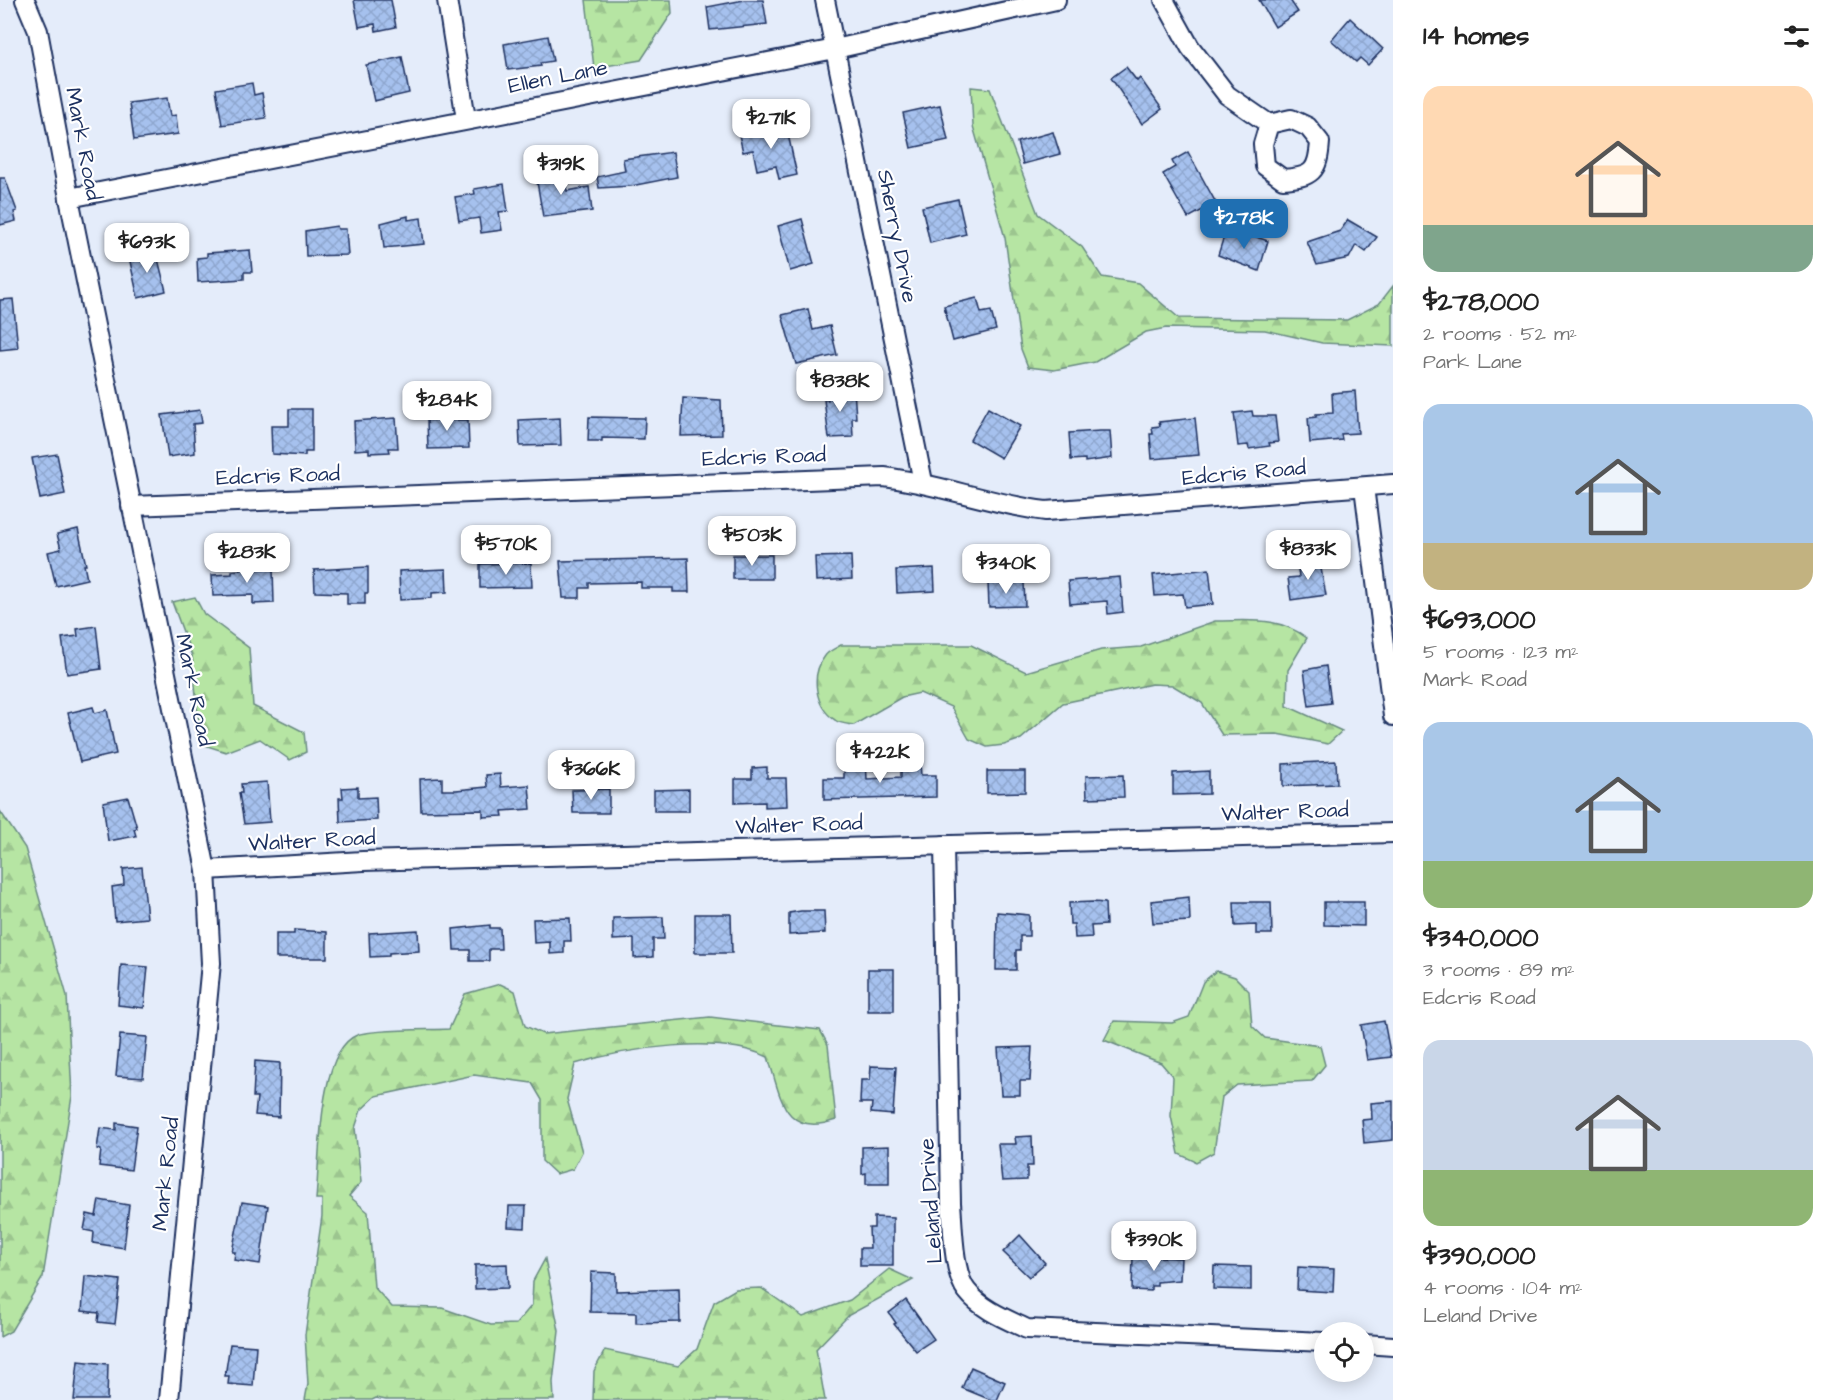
<!DOCTYPE html>
<meta charset="utf-8">
<style>
body{margin:0;font-family:"Architects Daughter",sans-serif;background:#f2f2f2;color:#222;height:100vh;display:flex;flex-direction:column;font-size:22px;white-space:nowrap}
*{box-sizing:border-box;margin:0}
p{font-size:20px;color:#767676}
.icon{flex:none;width:33px;height:33px;fill:none;stroke:currentColor;stroke-width:2;stroke-linecap:round;stroke-linejoin:round}
.map{position:relative;flex:1;overflow:hidden}
.sheet{display:flex;flex-direction:column;background:#fff;width:450px}
.sheet>*{flex:none}
.tools{position:absolute;left:1314px;top:1322px;display:grid;gap:12px}
.tools a{display:grid;place-items:center;width:60px;height:60px;border-radius:50%;background:#fff;box-shadow:0 3px 15px #0003;font-size:30px}
.price{position:absolute;translate:-50% -51px;padding:0 14px;border-radius:12px;background:#fff;color:#222;font-size:20px;line-height:39px;filter:drop-shadow(0 2px 3px #0008)}
.price::after{content:'';position:absolute;left:50%;top:36px;width:18px;height:14px;margin-left:-9px;background:inherit;clip-path:polygon(0 0,100% 0,50% 100%)}
.price.selected{background:#1f6fb2;color:#fff}
ul{padding:0;list-style:none}
li{display:grid;align-content:center;gap:12px;height:318px;padding:0 30px}
li span{display:grid;place-items:center;height:186px;border-radius:18px;color:#555}
li>.icon{margin-inline-start:auto}
span .icon{width:108px;height:108px;fill:#fffc;stroke-width:1}
li b{font-size:26px}
h2{display:flex;justify-content:space-between;align-items:center;height:72px;padding:0 30px;font-size:26px}
main{display:flex;flex:1;min-height:0}
.map>svg:first-child{display:block}
.forest{fill:url(#forest-firs);stroke:#688a80;stroke-width:1.5}
.building{fill:url(#building-cross-hatch);stroke:#1b2f5e;stroke-width:1.5}
.lines{fill:none;stroke-linecap:round;stroke-linejoin:round}
.street-casing{stroke:#1b2f5e;stroke-width:22}
.street{stroke:#fff;stroke-width:18}
.labels{text-anchor:middle;dominant-baseline:central;stroke-width:4.5;stroke-linejoin:round;paint-order:stroke}
.street-label{font-size:22px;fill:#1b2f5e;stroke:#fff}
</style>
<main>
<div class="map">
<svg width="1393" height="1400" viewBox="0 0 1393 1400">
<defs>
<pattern id="forest-firs" width="22" height="20" patternUnits="userSpaceOnUse" patternTransform="scale(1.5)"><rect width="22" height="20" fill="#b6e5a3"/><path d="M5 1l3.5 6h-7zM16 11l3.5 6h-7z" fill="#9cc58f"/></pattern>
<pattern id="building-cross-hatch" width="8" height="8" patternUnits="userSpaceOnUse" patternTransform="scale(1.5)"><rect width="8" height="8" fill="#a6c1ee"/><path d="M0 0l8 8M0 8l8-8" fill="none" stroke="#8ea6ce"/></pattern>
</defs>
<rect width="100%" height="100%" fill="#e4ecfa"/>
<filter id="ink" filterUnits="userSpaceOnUse"><feTurbulence type="fractalNoise" baseFrequency=".0167" numOctaves="2"/><feDisplacementMap in="SourceGraphic" scale="12" xChannelSelector="R" yChannelSelector="G"/><feConvolveMatrix kernelMatrix="1 2 1 2 8 2 1 2 1" color-interpolation-filters="sRGB"/></filter>
<g filter="url(#ink)">
<g class="forest">
<path d="M586,0H671L672,13L641,60L594,68Z"/>
<path d="M971,87L990,89L1038,214L1082,247L1102,277L1138,283L1179,318L1347,320L1379,304L1393,286V346L1322,343L1265,330L1166,328L1146,332L1095,362L1054,370L1028,367L1021,349L1005,238L973,126Z"/>
<path d="M195,597L204,614L249,648L253,706L304,732L306,752L290,760L260,739L226,752L201,744L192,656L172,602Z"/>
<path d="M1215,621C1251,621 1278,616 1307,638L1288,670L1287,706L1342,731L1328,744L1277,734L1222,735L1202,703L1172,685L1152,684L1063,703L1021,739L1004,745L987,747L969,739L951,707L920,693L902,697L854,725C848,724 840,724 835,720C815,707 810,675 825,656C828,651 836,648 841,645H971L1026,672L1101,650L1141,647Z"/>
<path d="M0,811L25,848L67,996L72,1096L43,1277L11,1331L0,1337Z"/>
<path d="M1216,971L1235,977L1249,991L1252,1026L1265,1038L1320,1046L1325,1065L1312,1081L1237,1085L1222,1097L1214,1152L1196,1162L1179,1154L1171,1116L1173,1077L1161,1063L1104,1040L1114,1021L1172,1023L1189,1017L1203,982Z"/>
<path d="M500,984L515,991L525,1026L543,1034L710,1017L820,1030L828,1045L836,1120C783,1138 781,1097 768,1057C718,1034 628,1048 575,1064L567,1099L582,1152L573,1169L556,1174L542,1161V1100L532,1083L474,1075L376,1096L361,1110L355,1128L361,1182L349,1196L368,1212L374,1287L392,1307L442,1308L491,1325L516,1324L532,1305L533,1281L545,1259L559,1331L553,1382L554,1400H386L376,1398L372,1400H305L308,1384L305,1335L322,1216V1199H316C320,1161 317,1051 357,1035C371,1029 430,1030 449,1029L465,994Z"/>
<path d="M889,1269L913,1280L849,1315L816,1349L825,1400H593L594,1371L605,1350L678,1366L697,1349L714,1302L736,1289L761,1288L803,1317L850,1300Z"/>
</g>
<g class="building">
<path d="M354,0H391L396,27L376,31L375,24L359,27Z"/>
<path d="M744,0H763L767,24L710,30L707,7Z"/>
<path d="M1259,0H1290L1298,12L1275,27Z"/>
<path d="M1350,18L1383,49L1368,65L1360,58L1356,62L1331,40Z"/>
<path d="M548,36L553,61L540,63L541,66L508,70L504,44Z"/>
<path d="M402,57L409,93L374,101L366,65Z"/>
<path d="M1126,67L1137,81L1140,78L1162,109L1142,124L1111,78Z"/>
<path d="M252,83L254,95L262,93L266,118L222,125L216,89Z"/>
<path d="M167,98L170,116L176,115L178,134L134,140L129,103Z"/>
<path d="M940,105L948,140L911,148L903,113Z"/>
<path d="M786,125L797,175L779,179L776,166L757,170L753,150L743,152L739,135Z"/>
<path d="M1053,132L1060,154L1023,164L1017,142Z"/>
<path d="M673,152L677,177L631,186L599,188L597,177L625,171L623,159Z"/>
<path d="M1188,152L1216,203L1188,218L1163,174L1175,167L1172,161Z"/>
<path d="M564,172L567,191L589,187L592,211L543,217L536,176Z"/>
<path d="M0,178H5L17,211L14,212L16,221L0,225Z"/>
<path d="M504,184L508,211L499,212L502,230L481,233L479,218L459,221L455,197L475,194L474,189Z"/>
<path d="M958,199L966,234L930,243L922,207Z"/>
<path d="M408,216V220L421,218L424,244L384,248L381,223Z"/>
<path d="M802,219L814,264L790,271L778,226Z"/>
<path d="M1348,220L1377,237L1366,252L1356,245L1349,258L1317,265L1307,242L1340,231Z"/>
<path d="M337,226L338,229H346L348,255L306,256L305,231Z"/>
<path d="M1225,233L1238,237L1239,234L1250,238L1251,235L1268,241L1259,271L1218,255Z"/>
<path d="M250,250L252,272H244V279L198,282L197,258L207,257V253Z"/>
<path d="M156,251L166,291L138,298L129,257Z"/>
<path d="M977,298L981,313L991,311L996,330L953,341L944,306Z"/>
<path d="M13,299L18,348L0,350V300Z"/>
<path d="M808,309L813,330L830,326L837,355L796,364L782,315Z"/>
<path d="M854,389L856,418H852L853,437L829,438L824,400H828L827,390Z"/>
<path d="M1355,391L1358,433L1341,434L1342,440L1310,443L1308,418L1316,417V414L1333,413L1332,393Z"/>
<path d="M683,398L721,400L722,435L681,436Z"/>
<path d="M988,408L1020,426L1001,458L970,440Z"/>
<path d="M289,409H312V452H305V456L272,454L271,426H289Z"/>
<path d="M200,410L202,423L193,424L195,453L168,457L162,415Z"/>
<path d="M435,410H448V420H468L469,448L428,449L427,420H435Z"/>
<path d="M1252,411L1253,416H1275L1278,442L1269,443L1270,446L1249,449L1248,445L1238,446L1234,413Z"/>
<path d="M589,417L645,418L644,439L602,438V441H588Z"/>
<path d="M396,418L398,448H389L390,452L369,453V449L355,450L354,421Z"/>
<path d="M560,418L561,445L520,446L519,420Z"/>
<path d="M1195,418L1199,455L1152,459L1150,434H1153L1152,427L1160,426L1159,422Z"/>
<path d="M1100,431H1110L1112,458L1085,462V459L1071,460L1069,433Z"/>
<path d="M57,454L65,494L40,499L32,458Z"/>
<path d="M78,529L86,565H84L87,579L56,586L48,552L61,549L57,534Z"/>
<rect x="733" y="555" width="39" height="24"/>
<path d="M851,556L852,579L816,581L815,557Z"/>
<path d="M688,558L689,592H673V588H641V582L589,583V588H580V598H563L560,561Z"/>
<path d="M1319,558L1326,595L1291,600L1288,578L1299,577L1297,562Z"/>
<path d="M531,563L532,587L480,588V564Z"/>
<path d="M260,566V569L273,568L274,603L253,604V595L213,596L212,575L232,574V571L240,570V567Z"/>
<path d="M368,567V593H365V604H347V593L315,592L314,570Z"/>
<path d="M934,568L935,591L897,593L896,570Z"/>
<path d="M446,569L447,592L432,593V598L400,600L399,571Z"/>
<path d="M1209,569L1213,604L1185,607L1183,594L1155,596L1153,575Z"/>
<path d="M1120,577L1123,612L1108,614L1107,601L1070,604L1068,581Z"/>
<path d="M1024,582L1025,606L989,607L988,583Z"/>
<path d="M96,626L101,669L67,674L62,638L78,636L77,629Z"/>
<path d="M1326,666L1331,703L1309,706L1304,670Z"/>
<path d="M93,707L95,713L107,710L116,754L80,762L68,713Z"/>
<path d="M1336,761L1337,784L1283,786V764Z"/>
<path d="M866,762L867,779L901,777V764H920L921,775H936V797L824,800V778H844V763Z"/>
<path d="M767,767V778H786L787,806L765,807V802L735,803V779H752V768Z"/>
<path d="M987,771H1025V792L987,793Z"/>
<path d="M1209,771V794L1173,795V773Z"/>
<path d="M500,774L501,787L529,785L531,809L502,811L503,816L483,817V810L421,811L420,779L442,778V790H456L487,787L486,775Z"/>
<path d="M1123,775L1124,797L1087,798L1086,776Z"/>
<path d="M267,782L270,822L244,824L239,793H242L241,784Z"/>
<path d="M358,787V798L376,797L377,820L340,822L339,798H343L342,788Z"/>
<path d="M609,789V813H573L572,790Z"/>
<path d="M689,789V811H654V790Z"/>
<path d="M128,797L137,828L134,829L136,836L108,841L103,802Z"/>
<path d="M142,867L147,918L115,921L112,887L124,885L123,869Z"/>
<path d="M1189,897L1190,921L1153,923L1151,901Z"/>
<path d="M1093,902L1105,903L1106,925L1091,926L1092,937L1075,938L1074,924H1070L1069,903Z"/>
<path d="M1234,902H1271L1272,934H1256V925L1235,926Z"/>
<path d="M1324,902H1364V926L1324,925Z"/>
<path d="M801,911H824L825,933L789,935V913Z"/>
<path d="M997,912L1029,915V936H1020V950H1016V970H996Z"/>
<path d="M695,914H731L732,953H695Z"/>
<path d="M663,917L664,939H653V957L634,958V939L613,940V918Z"/>
<path d="M570,918L571,941H564V953L550,954V942L534,943L533,919Z"/>
<path d="M490,925V928H500L501,949H489V961H470V950H454L453,929Z"/>
<path d="M294,930L327,932V958H276V934H294Z"/>
<path d="M418,930L419,951L389,953V956L370,957L369,933Z"/>
<path d="M121,965L148,967L144,1008L118,1005Z"/>
<rect x="868" y="969" width="26" height="42"/>
<path d="M1384,1021L1391,1057L1367,1060L1361,1025Z"/>
<path d="M120,1035L147,1037L143,1078L116,1076Z"/>
<path d="M1032,1047L1030,1081H1020V1095H1001L998,1048Z"/>
<path d="M255,1061L280,1063L279,1117L255,1115L257,1097H253Z"/>
<path d="M871,1066L896,1067L893,1115L871,1113L872,1103H860L861,1080H870Z"/>
<path d="M1393,1101V1140L1364,1143L1362,1120L1372,1119L1371,1103Z"/>
<path d="M116,1123L137,1126L131,1170L99,1166L101,1150L97,1149L100,1128L116,1130Z"/>
<path d="M1032,1136L1033,1166H1027V1180L1002,1181L998,1144H1016L1015,1137Z"/>
<path d="M889,1146V1184H866V1173L862,1174V1147Z"/>
<path d="M99,1200L129,1205L124,1248L93,1243L94,1232L84,1230L87,1214L96,1216Z"/>
<path d="M242,1202L268,1206L260,1264L234,1260L235,1252H232Z"/>
<path d="M509,1206H526L525,1228L508,1227Z"/>
<path d="M874,1217L893,1218V1266H860V1248H870L869,1228H874Z"/>
<path d="M1020,1235L1045,1263L1029,1277L1003,1252Z"/>
<path d="M1133,1256L1181,1258L1180,1280L1157,1282V1286H1151V1291L1132,1290Z"/>
<path d="M507,1264L508,1288L475,1289V1265Z"/>
<path d="M1214,1266L1251,1267V1290L1213,1289Z"/>
<path d="M1298,1267L1334,1269L1333,1292L1297,1290Z"/>
<path d="M591,1272L616,1273V1291L679,1289L680,1322L636,1323V1313L590,1312Z"/>
<path d="M85,1276L120,1280L115,1324L98,1322L99,1313L82,1311Z"/>
<path d="M906,1300L934,1339L916,1351L894,1324L896,1323L889,1313Z"/>
<path d="M230,1344L256,1346L253,1386L228,1384L229,1376H225Z"/>
<path d="M78,1361L108,1364L107,1400H74Z"/>
<path d="M971,1367L1005,1382L997,1400H991L962,1388Z"/>
</g>
<g class="lines">
<defs>
<g id="street">
<path d="M25,0L38,31L69,198L206,870L211,963L169,1400"/>
<path d="M447,0L466,119"/>
<path d="M825,0L923,482"/>
<path d="M1164,0L1190,47L1227,95L1269,124"/>
<path d="M1291,119L1308,127L1320,142C1318,172 1312,177 1283,179L1265,166L1263,144L1269,124Z"/>
<path d="M69,198L835,49L1056,0"/>
<path d="M1364,487L1393,716"/>
<path d="M131,506L884,477C940,484 989,504 1046,511L1393,484"/>
<path d="M944,845L951,1203C953,1226 953,1274 967,1291C982,1310 1006,1319 1027,1329L1324,1342"/>
<path d="M206,870L363,861L1393,833"/>
<path d="M1364,1344L1393,1346"/>
</g>
</defs>
<use href="#street" class="street-casing"/>
<use href="#street" class="street"/>
</g>
</g>
<g class="labels">
<g class="street-label">
<text transform="translate(558 77) rotate(-11)">Ellen Lane</text>
<text transform="translate(83 144) rotate(79)">Mark Road</text>
<text transform="translate(897 236) rotate(79)">Sherry Drive</text>
<text transform="translate(764 457) rotate(-2)">Edcris Road</text>
<text transform="translate(1244 473) rotate(-5)">Edcris Road</text>
<text transform="translate(278 476) rotate(-2)">Edcris Road</text>
<text transform="translate(194 690) rotate(78)">Mark Road</text>
<text transform="translate(1285 812) rotate(-2)">Walter Road</text>
<text transform="translate(799 825) rotate(-2)">Walter Road</text>
<text transform="translate(312 841) rotate(-3)">Walter Road</text>
<text transform="translate(166 1174) rotate(-84)">Mark Road</text>
<text transform="translate(931 1201) rotate(-94)">Leland Drive</text>
</g>
</g>
</svg>
<div class="tools">
<a><svg class="icon" aria-label="locate" viewBox="0 0 24 24"><circle cx="12" cy="12" r="6"/><path d="M12 2v4M12 18v4M2 12h4M18 12h4"/></svg></a>
</div>
<b class="price" style="left:771px;top:150px">$271K</b>
<b class="price" style="left:561px;top:196px">$319K</b>
<b class="price selected" style="left:1244px;top:250px">$278K</b>
<b class="price" style="left:147px;top:274px">$693K</b>
<b class="price" style="left:840px;top:413px">$838K</b>
<b class="price" style="left:447px;top:432px">$284K</b>
<b class="price" style="left:752px;top:567px">$503K</b>
<b class="price" style="left:506px;top:576px">$570K</b>
<b class="price" style="left:1308px;top:581px">$833K</b>
<b class="price" style="left:247px;top:584px">$283K</b>
<b class="price" style="left:1006px;top:595px">$340K</b>
<b class="price" style="left:880px;top:784px">$422K</b>
<b class="price" style="left:591px;top:801px">$366K</b>
<b class="price" style="left:1154px;top:1272px">$390K</b>
</div>
<section class="sheet">
<h2>14 homes<svg class="icon" aria-label="filters" viewBox="0 0 24 24"><path d="M4 7h16M4 17h16"/><circle cx="9" cy="7" r="2"/><circle cx="15" cy="17" r="2"/></svg></h2>
<ul>
<li><span style="background:linear-gradient(#ffd9b3 75%,#7fa58c 0)"><svg class="icon" aria-label="home" viewBox="0 0 24 24"><path d="M3 11l9-7 9 7M6 9v11h12V9"/></svg></span><div><b>$278,000</b><p>2 rooms · 52 m²</p><p>Park Lane</p></div></li>
<li><span style="background:linear-gradient(#a9c7e8 75%,#c2b280 0)"><svg class="icon" aria-label="home" viewBox="0 0 24 24"><path d="M3 11l9-7 9 7M6 9v11h12V9"/></svg></span><div><b>$693,000</b><p>5 rooms · 123 m²</p><p>Mark Road</p></div></li>
<li><span style="background:linear-gradient(#a9c7e8 75%,#8fb573 0)"><svg class="icon" aria-label="home" viewBox="0 0 24 24"><path d="M3 11l9-7 9 7M6 9v11h12V9"/></svg></span><div><b>$340,000</b><p>3 rooms · 89 m²</p><p>Edcris Road</p></div></li>
<li><span style="background:linear-gradient(#c9d6e8 70%,#8fb573 0)"><svg class="icon" aria-label="home" viewBox="0 0 24 24"><path d="M3 11l9-7 9 7M6 9v11h12V9"/></svg></span><div><b>$390,000</b><p>4 rooms · 104 m²</p><p>Leland Drive</p></div></li>
</ul>
</section>
</main>
